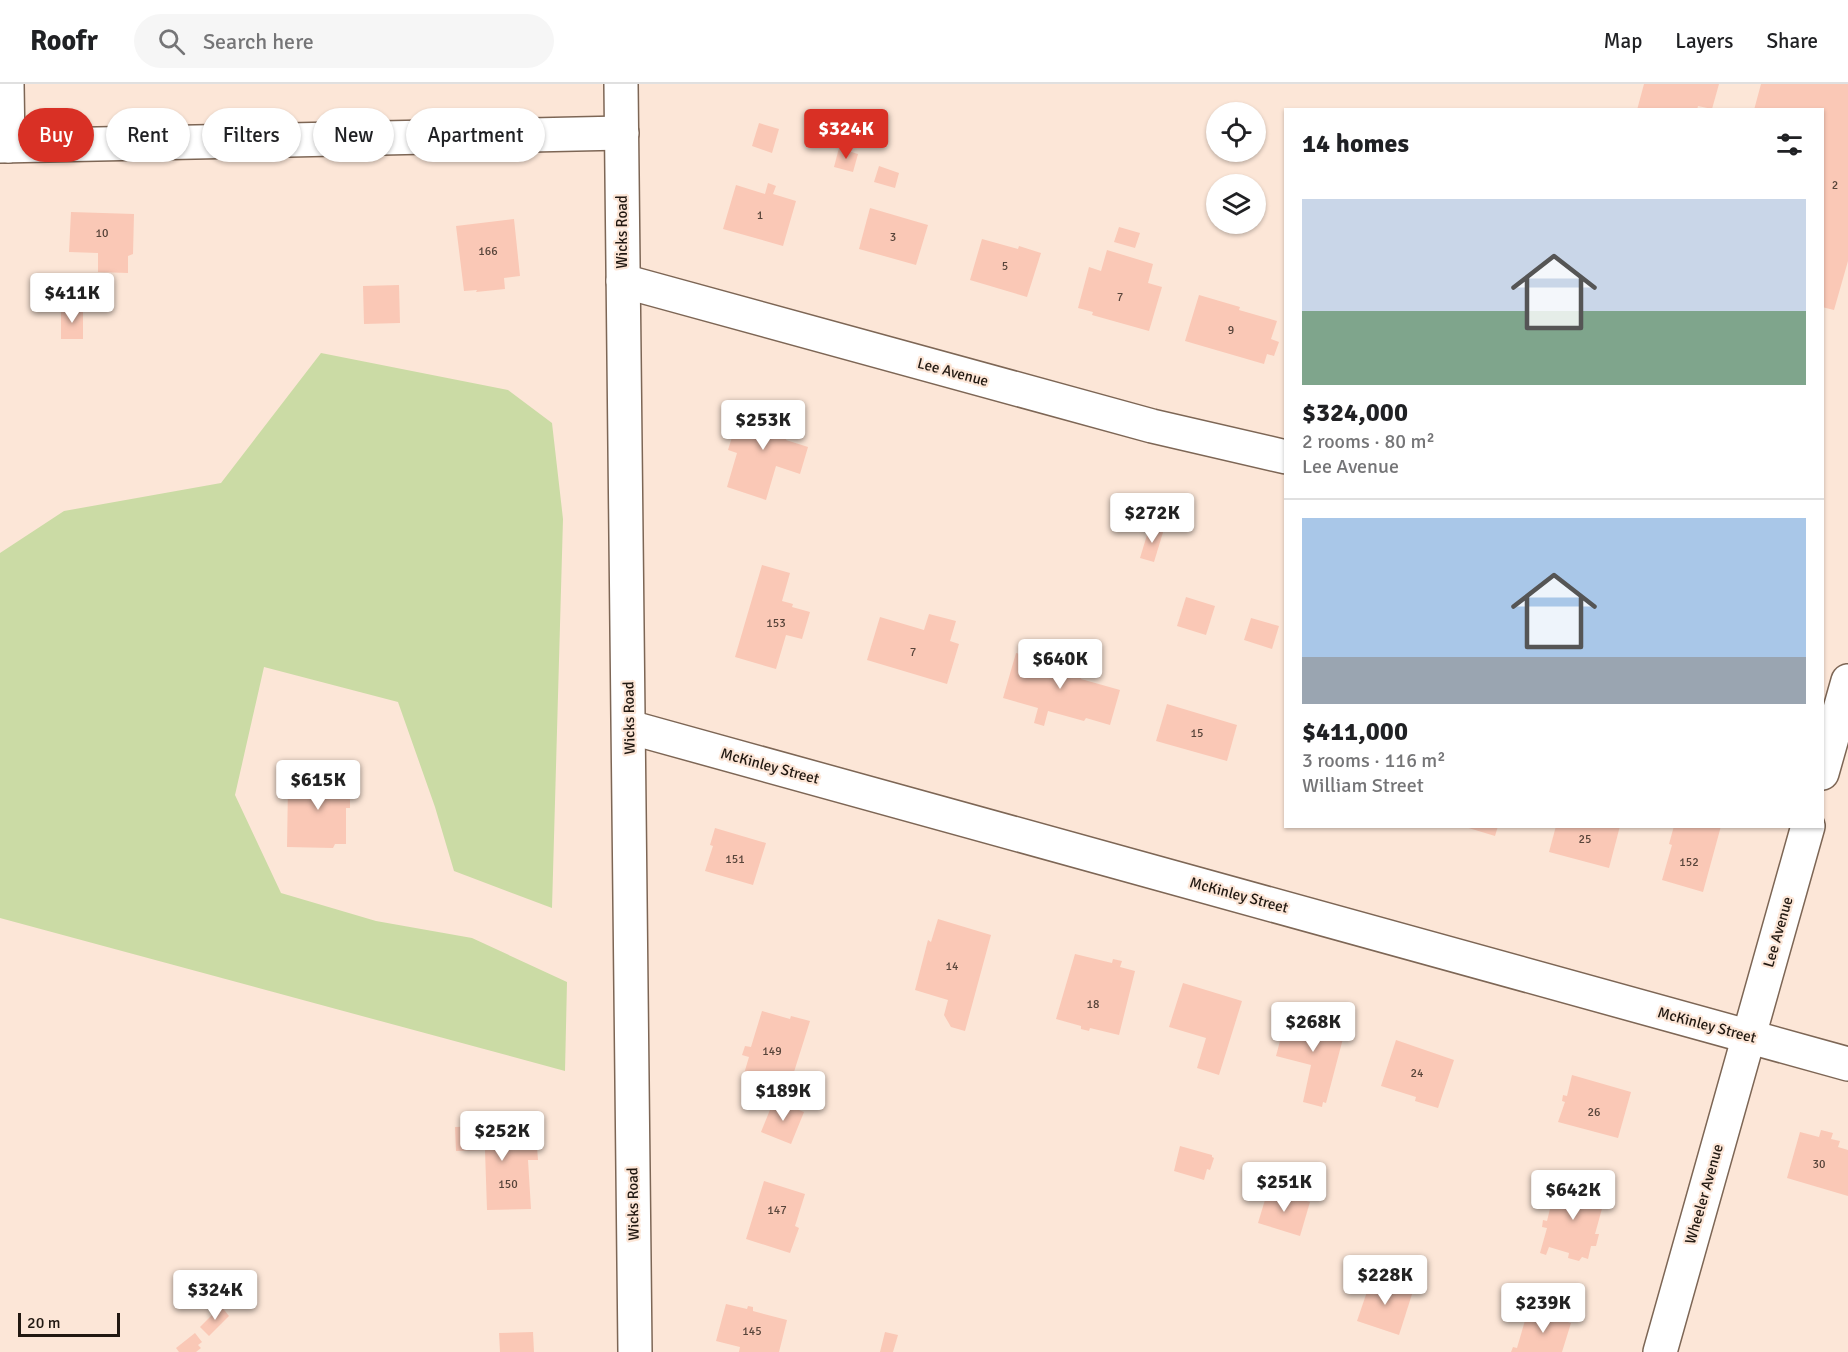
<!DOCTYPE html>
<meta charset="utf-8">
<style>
body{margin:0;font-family:Signika,sans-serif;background:#f6f6f6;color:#202124;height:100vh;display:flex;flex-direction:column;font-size:22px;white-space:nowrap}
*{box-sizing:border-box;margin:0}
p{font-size:20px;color:#757577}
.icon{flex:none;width:33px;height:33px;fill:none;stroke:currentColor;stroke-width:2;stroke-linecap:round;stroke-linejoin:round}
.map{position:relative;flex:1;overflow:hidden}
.side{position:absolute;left:1284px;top:24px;width:540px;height:720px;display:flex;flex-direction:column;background:#fff;border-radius:0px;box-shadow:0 2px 4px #0004}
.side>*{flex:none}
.banner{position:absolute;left:18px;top:24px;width:570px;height:54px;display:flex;gap:12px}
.buttons{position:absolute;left:1206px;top:18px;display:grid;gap:12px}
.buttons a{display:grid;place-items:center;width:60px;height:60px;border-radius:50%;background:#fff;box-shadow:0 2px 4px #0004;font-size:30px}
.scale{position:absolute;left:18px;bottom:15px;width:102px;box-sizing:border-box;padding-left:6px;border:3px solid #211811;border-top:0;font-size:16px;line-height:21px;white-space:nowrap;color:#211811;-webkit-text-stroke:4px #fce6d7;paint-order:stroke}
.price{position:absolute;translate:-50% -51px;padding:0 14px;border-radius:6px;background:#fff;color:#222;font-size:20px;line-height:39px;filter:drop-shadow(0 2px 3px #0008)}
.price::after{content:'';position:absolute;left:50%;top:36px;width:18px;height:14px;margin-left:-9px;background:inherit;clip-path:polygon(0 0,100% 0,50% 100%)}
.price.current{background:#d93025;color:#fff}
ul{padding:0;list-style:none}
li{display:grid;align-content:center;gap:12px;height:318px;padding:0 18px}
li+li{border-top:2px solid #e0e0e0}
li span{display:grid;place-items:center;height:186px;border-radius:0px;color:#555}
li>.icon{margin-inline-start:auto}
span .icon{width:108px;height:108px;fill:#fffc;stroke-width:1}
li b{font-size:26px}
h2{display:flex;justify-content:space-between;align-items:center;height:72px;padding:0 18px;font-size:26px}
.pill{padding:0 21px;border-radius:27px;background:#fff;box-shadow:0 2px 4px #0004;font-size:21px;line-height:54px}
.pill.current{background:#d93025;color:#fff}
header{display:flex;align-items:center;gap:36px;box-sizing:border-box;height:84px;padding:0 30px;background:#fff;border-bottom:2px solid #e0e0e0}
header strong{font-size:28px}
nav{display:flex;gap:33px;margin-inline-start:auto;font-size:21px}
.search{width:420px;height:54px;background:#f6f6f6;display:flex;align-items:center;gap:15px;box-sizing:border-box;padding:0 21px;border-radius:33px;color:#757577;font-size:22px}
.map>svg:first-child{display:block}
.green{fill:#cbdba5}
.building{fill:#fac8b6}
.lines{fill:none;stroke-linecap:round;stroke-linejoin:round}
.street-casing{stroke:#7d6655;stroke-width:36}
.secondary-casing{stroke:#7d6655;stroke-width:36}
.street{stroke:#fff;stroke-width:33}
.secondary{stroke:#fff;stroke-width:33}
.labels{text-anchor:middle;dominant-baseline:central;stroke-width:4.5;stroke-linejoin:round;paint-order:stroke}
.number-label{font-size:12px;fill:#57443a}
.street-label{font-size:15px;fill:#211811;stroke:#fce6d7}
</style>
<header>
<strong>Roofr</strong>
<div class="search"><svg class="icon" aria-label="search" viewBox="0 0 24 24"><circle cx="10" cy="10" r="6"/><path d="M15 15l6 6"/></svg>Search here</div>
<nav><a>Map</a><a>Layers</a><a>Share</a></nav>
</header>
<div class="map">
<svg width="1848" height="1268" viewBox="0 0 1848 1268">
<rect width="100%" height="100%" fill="#fce6d7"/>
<path class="green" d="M321,269L508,306L552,339L563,435L552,824L454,787L435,723L398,618L264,583L235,711L281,809L376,837L472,854L567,898L565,987L0,834V469L64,427L221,399Z"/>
<g class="building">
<path d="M1644,0H1719L1712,25L1698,22L1697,26H1637Z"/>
<path d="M1761,0H1848V177L1834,226L1822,223V26H1754Z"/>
<path d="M759,39L779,45L772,69L752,62Z"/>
<path d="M839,64L858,70L853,88L834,83Z"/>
<path d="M879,82L899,89L895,104L874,98Z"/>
<path d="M768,99L776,102L773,110L796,117L783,162L723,145L736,101L765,110Z"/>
<path d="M870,124L928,141L916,181L859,165Z"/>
<path d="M71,128L134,130L133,170L128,172V189L98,188V169L69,168Z"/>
<path d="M514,135L520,192L504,194L505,205L476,208L477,206L464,207L456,142Z"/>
<path d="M1119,143L1140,149L1135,164L1114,158Z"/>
<path d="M982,155L1018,165L1019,162L1041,169L1027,213L970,196Z"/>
<path d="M1107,166L1153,180L1148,199L1162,203L1149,247L1092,231L1093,228L1078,224L1089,183L1101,187Z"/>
<path d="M399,201L400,239L364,240L363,202Z"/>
<path d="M1199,211L1240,223L1239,226L1277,237L1271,255L1279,258L1274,272L1267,270L1264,280L1185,257Z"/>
<rect x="61" y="224" width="22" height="31"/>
<path d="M753,318L794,331L786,356L808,363L800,390L776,382L766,416L727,403L737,369L728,366L736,340L745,343Z"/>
<path d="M1150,441L1164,445L1154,478L1140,474Z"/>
<path d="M762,481L790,489L782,517L793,520L792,523L810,528L802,555L786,551L776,585L735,573Z"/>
<path d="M1186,513L1215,522L1206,551L1177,542Z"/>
<path d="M929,530L956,537L950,557L959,560L947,600L867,576L880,533L924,546Z"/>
<path d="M1251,534L1279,542L1272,565L1244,556Z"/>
<path d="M1067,568L1087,574L1081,595L1120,606L1110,641L1086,634L1084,637L1048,627L1044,642L1034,639L1038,624L1003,614L1016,569L1064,582Z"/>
<path d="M1167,620L1237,641L1227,677L1156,657Z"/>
<path d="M303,689L338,690V695H350V724H346V760H335L333,764L287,763L288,702H292V691H303Z"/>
<path d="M1462,742H1498L1495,752Z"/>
<path d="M1556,742H1620L1609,784L1549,768Z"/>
<path d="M1674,742H1721L1703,808L1662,796L1672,761L1669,760Z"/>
<path d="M715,744L766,759L753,801L705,787L713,762L710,761Z"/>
<path d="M938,835L991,851L965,947L951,943L944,931L948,916L915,906L928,856L931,858Z"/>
<path d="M1075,870L1112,879L1113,875L1122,877L1120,883L1135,887L1119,951L1090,944L1089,947L1081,945V942L1056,935Z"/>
<path d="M1183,899L1242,917L1219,991L1197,984L1206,954L1169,943Z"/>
<path d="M762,927L790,935L791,932L810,937L788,1007L743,993L749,973L742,971L745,962L751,963Z"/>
<path d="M1287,931L1346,943L1326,1019L1323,1018L1322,1023L1303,1018L1311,981L1276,972Z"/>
<path d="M1396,956L1454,976L1438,1024L1415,1017L1416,1013L1381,1002Z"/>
<path d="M1572,991L1631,1008L1618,1054L1558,1038L1565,1018L1562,1017L1563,1011L1567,1012Z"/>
<path d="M774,1016L804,1028L791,1060L761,1048Z"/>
<path d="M527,1040L528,1064L537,1063L538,1076H528L531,1125L487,1126L485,1066L456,1067L455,1043Z"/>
<path d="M1821,1046L1833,1049L1831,1055L1840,1057L1838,1063L1848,1066V1112L1787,1094L1800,1048L1819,1053Z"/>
<path d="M1180,1062L1212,1071V1073L1214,1074L1210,1086L1207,1085L1204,1096L1174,1087Z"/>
<path d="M764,1097L805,1110L795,1142L799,1144L790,1169L746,1155Z"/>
<path d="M1556,1101L1572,1105L1573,1101L1606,1110L1595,1150H1599L1596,1162H1591L1588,1175L1582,1173L1579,1177L1568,1174L1569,1169L1549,1163L1546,1171L1540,1169L1547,1144L1542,1143L1543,1136L1547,1137Z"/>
<path d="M1268,1106L1310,1118L1300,1152L1258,1139Z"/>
<path d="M1372,1193L1413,1207L1399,1251L1357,1237Z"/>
<path d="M726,1220L747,1225L748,1222L753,1223V1227L787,1236L779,1268H739L740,1263L716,1257Z"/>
<path d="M221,1222L229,1232L209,1252L200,1243Z"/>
<path d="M1528,1226L1571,1239L1562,1268H1511L1513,1263L1517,1264Z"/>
<path d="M533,1248L534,1268H500L499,1249Z"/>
<path d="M885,1248L898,1251L893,1268H880Z"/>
<path d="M195,1249L202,1258L198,1261L201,1264L196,1268H179L176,1264Z"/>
</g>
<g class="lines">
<defs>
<g id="street">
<path d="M7,0L8,62"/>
<path d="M0,62L622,49"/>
<path d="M623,197L1152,342L1286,373"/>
<path d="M629,643L1848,980"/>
<path d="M1822,689L1848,597"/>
<path d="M1660,1268L1808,742"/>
</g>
<path id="secondary" d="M621,0L635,1268"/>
</defs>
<use href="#street" class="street-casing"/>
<use href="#secondary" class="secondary-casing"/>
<use href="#street" class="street"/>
<use href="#secondary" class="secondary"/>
</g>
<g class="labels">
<g class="number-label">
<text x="1835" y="101">2</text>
<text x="760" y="131">1</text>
<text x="102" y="149">10</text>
<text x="893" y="153">3</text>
<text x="488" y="167">166</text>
<text x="1005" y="182">5</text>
<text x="1120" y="213">7</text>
<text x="1231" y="246">9</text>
<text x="776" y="539">153</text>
<text x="913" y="568">7</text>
<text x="1197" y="649">15</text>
<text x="1585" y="755">25</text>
<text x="735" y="775">151</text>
<text x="1689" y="778">152</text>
<text x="952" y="882">14</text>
<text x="1093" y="920">18</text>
<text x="772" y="967">149</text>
<text x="1417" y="989">24</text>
<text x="1594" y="1028">26</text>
<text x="1819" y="1080">30</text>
<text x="508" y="1100">150</text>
<text x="777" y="1126">147</text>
<text x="752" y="1247">145</text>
</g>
<g class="street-label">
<text transform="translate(622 148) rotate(-90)">Wicks Road</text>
<text transform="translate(953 288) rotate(15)">Lee Avenue</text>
<text transform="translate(629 634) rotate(-91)">Wicks Road</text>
<text transform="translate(770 682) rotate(15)">McKinley Street</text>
<text transform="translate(1239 811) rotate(15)">McKinley Street</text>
<text transform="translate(1778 848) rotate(-74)">Lee Avenue</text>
<text transform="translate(1707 941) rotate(15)">McKinley Street</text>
<text transform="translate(1704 1110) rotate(-74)">Wheeler Avenue</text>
<text transform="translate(633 1120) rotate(-91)">Wicks Road</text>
</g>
</g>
</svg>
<div class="buttons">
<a><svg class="icon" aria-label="locate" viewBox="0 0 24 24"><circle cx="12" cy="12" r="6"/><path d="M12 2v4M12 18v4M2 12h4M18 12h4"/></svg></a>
<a><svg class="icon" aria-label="layers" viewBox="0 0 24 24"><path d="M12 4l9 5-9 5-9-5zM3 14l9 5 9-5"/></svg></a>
</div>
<div class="scale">20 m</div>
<b class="price current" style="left:846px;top:76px">$324K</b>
<b class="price" style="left:72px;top:240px">$411K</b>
<b class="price" style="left:763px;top:367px">$253K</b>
<b class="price" style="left:1152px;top:460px">$272K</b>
<b class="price" style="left:1060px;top:606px">$640K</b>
<b class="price" style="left:318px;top:727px">$615K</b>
<b class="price" style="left:1313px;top:969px">$268K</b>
<b class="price" style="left:783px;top:1038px">$189K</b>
<b class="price" style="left:502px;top:1078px">$252K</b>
<b class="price" style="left:1284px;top:1129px">$251K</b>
<b class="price" style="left:1573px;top:1137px">$642K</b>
<b class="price" style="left:1385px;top:1222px">$228K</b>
<b class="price" style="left:215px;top:1237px">$324K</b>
<b class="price" style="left:1543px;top:1250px">$239K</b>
<div class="banner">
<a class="pill current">Buy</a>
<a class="pill">Rent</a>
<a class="pill">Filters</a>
<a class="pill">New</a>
<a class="pill">Apartment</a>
</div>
<section class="side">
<h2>14 homes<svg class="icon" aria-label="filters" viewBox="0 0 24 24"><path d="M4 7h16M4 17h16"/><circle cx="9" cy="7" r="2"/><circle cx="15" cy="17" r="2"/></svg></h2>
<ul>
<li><span style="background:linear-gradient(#c9d6e8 60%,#7fa58c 0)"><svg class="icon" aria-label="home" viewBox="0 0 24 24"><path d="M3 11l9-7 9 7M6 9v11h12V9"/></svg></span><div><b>$324,000</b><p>2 rooms · 80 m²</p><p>Lee Avenue</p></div></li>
<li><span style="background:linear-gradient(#a9c7e8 75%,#9aa5b1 0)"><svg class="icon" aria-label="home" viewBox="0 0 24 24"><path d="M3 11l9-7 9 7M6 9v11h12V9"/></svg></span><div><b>$411,000</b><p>3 rooms · 116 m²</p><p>William Street</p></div></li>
</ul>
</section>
</div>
